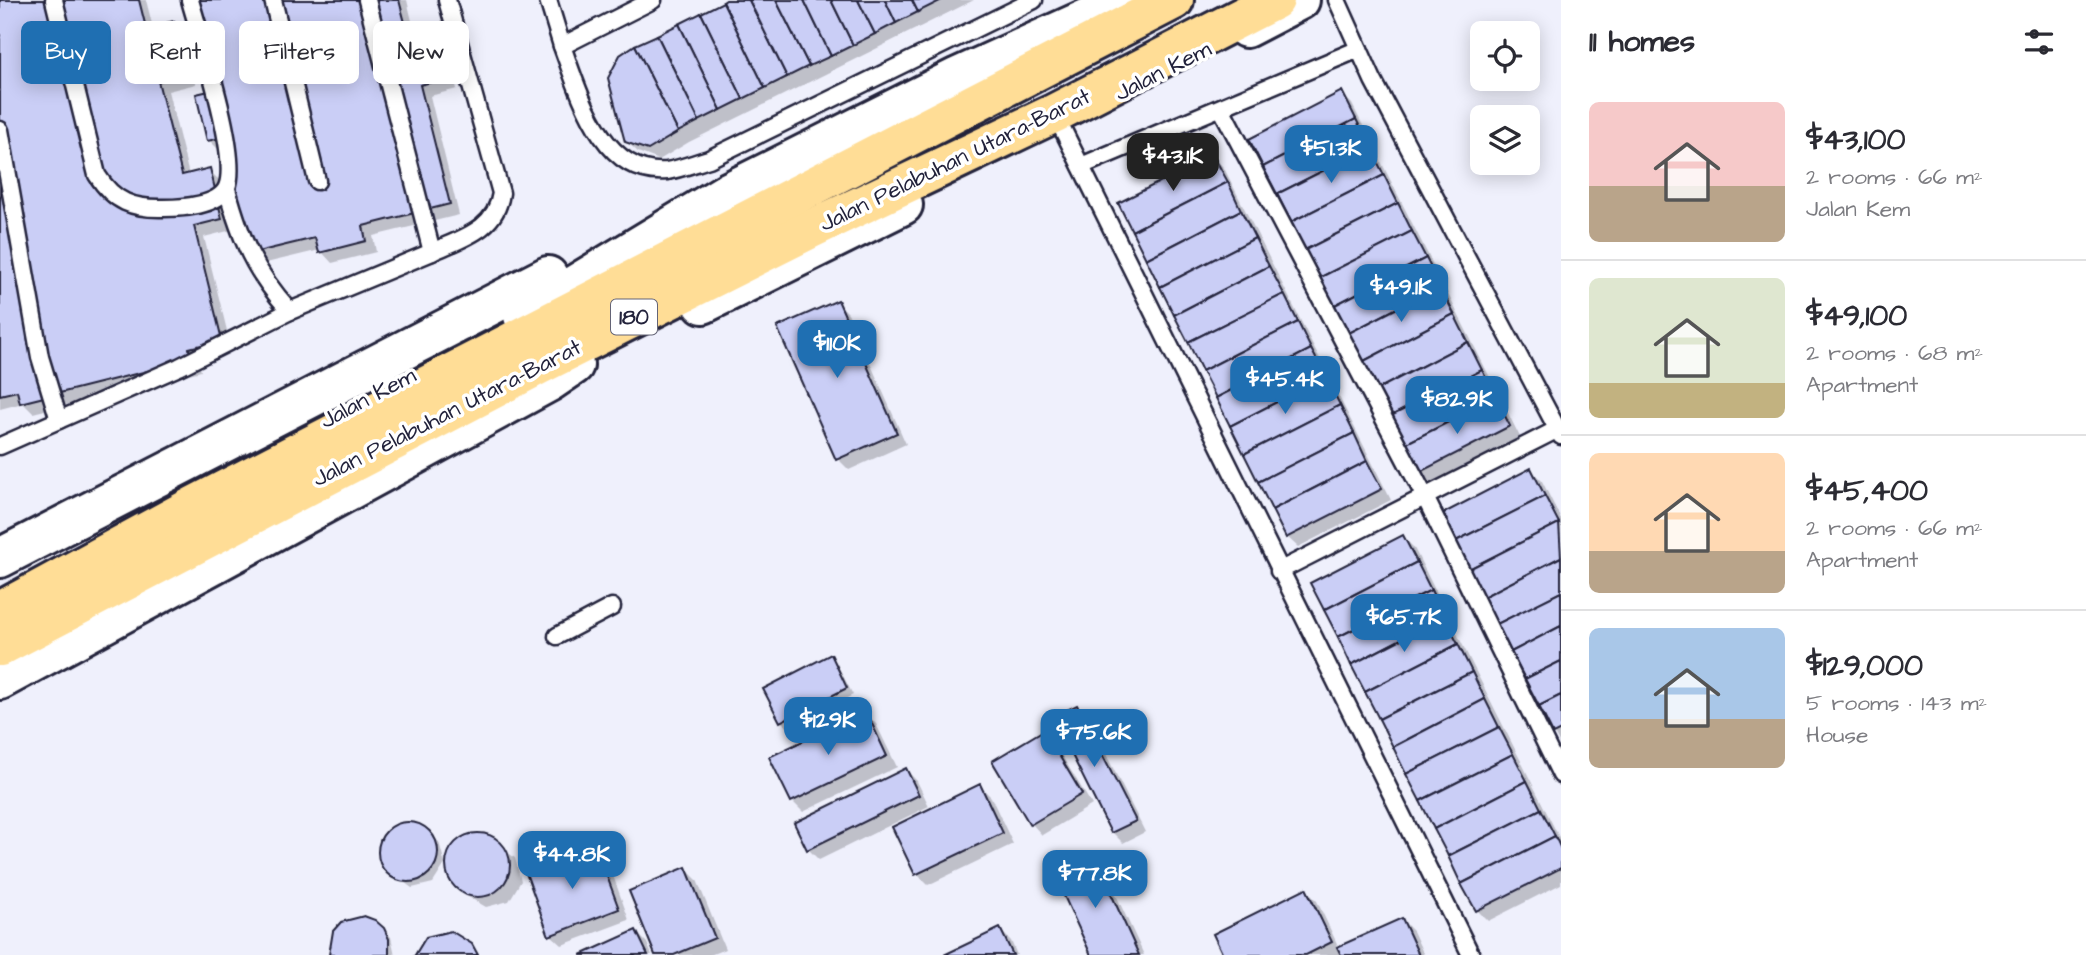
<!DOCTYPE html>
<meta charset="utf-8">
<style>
body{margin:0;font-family:"Architects Daughter",sans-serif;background:#f7f7f7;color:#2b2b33;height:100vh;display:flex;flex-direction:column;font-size:26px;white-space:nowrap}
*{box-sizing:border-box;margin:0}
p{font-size:23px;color:#7c7c81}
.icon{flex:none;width:38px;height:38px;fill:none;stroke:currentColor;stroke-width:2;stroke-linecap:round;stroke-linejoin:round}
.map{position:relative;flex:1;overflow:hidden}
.details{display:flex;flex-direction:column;background:#fff;width:525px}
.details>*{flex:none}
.hud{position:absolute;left:21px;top:21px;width:665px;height:63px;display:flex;gap:14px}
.tools{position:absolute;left:1470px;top:21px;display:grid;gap:14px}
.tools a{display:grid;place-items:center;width:70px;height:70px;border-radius:10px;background:#fff;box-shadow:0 4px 18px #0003;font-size:35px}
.price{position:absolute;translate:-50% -60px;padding:0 16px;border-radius:14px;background:#1f6fb2;color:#fff;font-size:23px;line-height:46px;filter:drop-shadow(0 2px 4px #0008)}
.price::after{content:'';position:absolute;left:50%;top:42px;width:21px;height:16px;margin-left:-10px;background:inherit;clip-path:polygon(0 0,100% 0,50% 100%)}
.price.current{background:#222;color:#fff}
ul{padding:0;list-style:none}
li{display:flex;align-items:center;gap:21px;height:175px;padding:0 28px}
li+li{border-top:2px solid #e1e1e2}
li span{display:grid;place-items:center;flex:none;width:196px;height:140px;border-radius:10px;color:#555}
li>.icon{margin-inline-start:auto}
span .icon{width:84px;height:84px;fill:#fffc;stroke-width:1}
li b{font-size:30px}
h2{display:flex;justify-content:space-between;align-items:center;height:84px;padding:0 28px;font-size:30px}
.pill{padding:0 24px;border-radius:10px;background:#fff;box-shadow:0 4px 18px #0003;font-size:24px;line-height:63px}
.pill.current{background:#1f6fb2;color:#fff}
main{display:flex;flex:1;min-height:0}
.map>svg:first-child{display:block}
.shadow{fill:#0003}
.building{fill:#cacef6;stroke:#22223b;stroke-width:2}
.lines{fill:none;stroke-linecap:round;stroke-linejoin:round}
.service-casing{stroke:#22223b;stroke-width:21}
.tertiary-casing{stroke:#22223b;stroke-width:44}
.primary-casing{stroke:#22223b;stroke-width:44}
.service{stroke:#fff;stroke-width:16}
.tertiary{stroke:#fff;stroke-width:38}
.primary{stroke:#ffdd96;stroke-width:38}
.labels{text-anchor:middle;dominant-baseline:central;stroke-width:7;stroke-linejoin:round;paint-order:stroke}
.shield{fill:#fff;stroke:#646476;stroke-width:2}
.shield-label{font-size:21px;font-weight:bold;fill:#22223b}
.street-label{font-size:23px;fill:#22223b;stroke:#fff}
</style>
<main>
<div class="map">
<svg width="1561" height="955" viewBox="0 0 1561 955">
<rect width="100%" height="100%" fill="#eff0fc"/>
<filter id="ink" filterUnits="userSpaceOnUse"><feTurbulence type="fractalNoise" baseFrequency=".0143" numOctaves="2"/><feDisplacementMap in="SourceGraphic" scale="14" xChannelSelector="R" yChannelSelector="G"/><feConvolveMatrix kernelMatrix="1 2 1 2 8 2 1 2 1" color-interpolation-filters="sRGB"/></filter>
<g filter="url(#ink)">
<g class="shadow">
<path d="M0,0H146L153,28L173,23L184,34L196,84L168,91L189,175L209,170L220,181L232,230L204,237L232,351L198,359L201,371L33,413L23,403L0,409Z"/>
<path d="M189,0H407L416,38L435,34L446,45L457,89L430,96L459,215L373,236L376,252L332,263L320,250L262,264L226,150L220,151L209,140L211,92Z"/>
<path d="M730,0H974L689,142L659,160L638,152L626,141Z"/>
<path d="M1341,93L1352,104L1520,437L1430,483L1419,472Z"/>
<path d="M1213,157L1224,168L1391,500L1298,547L1287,537Z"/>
<path d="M837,302L848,313L906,444L849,470L838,459L779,328Z"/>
<path d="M1531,470L1542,481L1561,519V747L1444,515Z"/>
<path d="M1403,537L1414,548L1561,841V884L1488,921L1477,910Z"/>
<path d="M830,657L837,664L853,695L788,728L781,721Z"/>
<path d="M1077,707L1088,718L1145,832L1123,843L1112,832Z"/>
<path d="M866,713L876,724L897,767L803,812L792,801Z"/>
<path d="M1043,732L1054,743L1092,805L1042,835L1032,824L995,762Z"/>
<path d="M906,770L917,781L929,806L819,860L808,849Z"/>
<path d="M980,786L991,797L1013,844L928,885L917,874L895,828Z"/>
<path d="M412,823L439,842L445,864L433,883L412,888L386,869L380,848L391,829Z"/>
<path d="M483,834L515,858L521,881L509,901L486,907L465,895L449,872L452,849L460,840Z"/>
<path d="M596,848L607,859L629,920L562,945L551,935Z"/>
<path d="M1093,858L1104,869L1144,955H1093Z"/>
<path d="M686,869L697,880L725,949L710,955H657Z"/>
<path d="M1306,890L1317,901L1339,948L1402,920L1413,931L1424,955H1225Z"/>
<path d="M374,922L391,937L395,955H334L331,943L342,924Z"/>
<path d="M1000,930L1011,941L1017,955H948Z"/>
<path d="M636,932L647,943L652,955H585Z"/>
</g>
<g class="building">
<path d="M0,0H139L146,28L174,21L187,74L158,81L182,175L210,168L222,219L194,226L222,340L189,348L191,360L20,403L17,391L0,395Z"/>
<path d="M187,0H399L409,38L436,32L447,78L420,85L450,204L363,226L366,241L319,253L315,238L249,254L221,138L207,141L196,94L209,91Z"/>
<path d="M726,0H749L787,77L765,88L723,2Z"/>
<path d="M749,0H776L809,66L787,77Z"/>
<path d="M776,0H804L831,56L809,66Z"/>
<path d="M804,0H831L853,45L831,56Z"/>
<path d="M831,0H858L875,34L853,45Z"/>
<path d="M858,0H885L896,23L875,34Z"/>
<path d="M885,0H912L918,12L896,23Z"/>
<path d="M912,0H939L940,1L918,12Z"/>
<path d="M723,2L765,88L743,99L701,13Z"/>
<path d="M701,13L743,99L721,110L679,24Z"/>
<path d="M679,24L721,110L699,121L657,35Z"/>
<path d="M657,35L699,121L678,132L635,45Z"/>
<path d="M635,45L678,132L648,150L625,142L608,78L620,55Z"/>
<path d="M1342,91L1356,119L1263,167L1249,139Z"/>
<path d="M1356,119L1370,147L1277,194L1263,167Z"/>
<path d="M1370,147L1384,175L1291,222L1277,194Z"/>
<path d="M1213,155L1228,182L1132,231L1118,203Z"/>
<path d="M1384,175L1398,203L1305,250L1291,222Z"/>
<path d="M1228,182L1241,210L1146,259L1132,231Z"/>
<path d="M1398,203L1412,231L1319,278L1305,250Z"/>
<path d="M1241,210L1255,238L1160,287L1146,259Z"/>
<path d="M1412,231L1426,258L1333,306L1319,278Z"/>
<path d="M1255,238L1269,266L1174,315L1160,287Z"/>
<path d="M1426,258L1440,286L1347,334L1333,306Z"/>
<path d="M1269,266L1284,294L1188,342L1174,315Z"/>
<path d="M1440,286L1454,314L1362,362L1347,334Z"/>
<path d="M1284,294L1298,322L1202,371L1188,342Z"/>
<path d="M838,300L897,433L836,460L777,327Z"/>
<path d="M1454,314L1468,342L1376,390L1362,362Z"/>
<path d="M1298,322L1311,349L1216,398L1202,371Z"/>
<path d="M1468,342L1482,370L1389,417L1376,390Z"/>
<path d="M1311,349L1326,377L1230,426L1216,398Z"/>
<path d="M1482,370L1496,398L1403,445L1389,417Z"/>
<path d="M1326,377L1340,405L1244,454L1230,426Z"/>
<path d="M1496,398L1510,426L1418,473L1403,445Z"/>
<path d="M1340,405L1354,433L1258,482L1244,454Z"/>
<path d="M1354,433L1367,461L1272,510L1258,482Z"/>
<path d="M1367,461L1382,489L1286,538L1272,510Z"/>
<path d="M1531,468L1545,496L1456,541L1442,514Z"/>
<path d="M1545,496L1559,523L1469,569L1456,541Z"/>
<path d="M1559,523L1561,557L1483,597L1469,569Z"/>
<path d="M1403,535L1417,562L1324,610L1310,583Z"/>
<path d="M1561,557V592L1497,624L1483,597Z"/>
<path d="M1417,562L1431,590L1338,637L1324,610Z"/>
<path d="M1431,590L1444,617L1351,665L1338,637Z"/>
<path d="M1561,592V626L1511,652L1497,624Z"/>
<path d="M1444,617L1458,644L1365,692L1351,665Z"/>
<path d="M1561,626V661L1525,679L1511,652Z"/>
<path d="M1458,644L1472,672L1379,719L1365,692Z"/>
<path d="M831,654L847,688L780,722L763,689Z"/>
<path d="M1561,661V695L1539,706L1525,679Z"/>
<path d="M1472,672L1485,699L1393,747L1379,719Z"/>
<path d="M1561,695V730L1553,734L1539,706Z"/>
<path d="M1485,699L1499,727L1406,774L1393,747Z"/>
<path d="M1077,705L1136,821L1111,833L1053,717Z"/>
<path d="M866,711L887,756L791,802L769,757Z"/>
<path d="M1499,727L1513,754L1420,801L1406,774Z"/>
<path d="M1044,730L1082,794L1030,825L992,761Z"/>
<path d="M1513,754L1527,781L1434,829L1420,801Z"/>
<path d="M906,768L919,795L807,850L794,823Z"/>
<path d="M1527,781L1541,809L1448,856L1434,829Z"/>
<path d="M980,784L1003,833L915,875L892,827Z"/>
<path d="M1541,809L1555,836L1461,884L1448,856Z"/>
<circle cx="408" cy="852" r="30"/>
<circle cx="478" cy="865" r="32"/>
<path d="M1555,836L1561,849V868L1476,911L1461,884Z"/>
<path d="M596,846L619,909L549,936L526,873Z"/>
<path d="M1094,856L1139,955H1091L1054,874Z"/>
<path d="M686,867L715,938L674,955H655L629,891Z"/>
<path d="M1306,888L1332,942L1306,955H1223L1213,934Z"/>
<path d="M364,916L375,920L384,928L389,939V955H329L333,931L341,922Z"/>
<path d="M1402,918L1419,955H1341L1337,947Z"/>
<path d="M1000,928L1013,955H944Z"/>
<path d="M636,930L648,955H581Z"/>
<path d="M451,931L472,944L478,955H415L426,937Z"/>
</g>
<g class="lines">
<defs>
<g id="service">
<path d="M54,0L97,175C114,202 133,209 164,208C181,208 219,206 227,187C240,156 200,37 190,0"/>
<path d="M273,0L317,181"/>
<path d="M367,0L432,252C462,238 496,230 501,193L447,0"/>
<path d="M548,0L562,46"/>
<path d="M653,0L562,46C579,92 602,177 667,171C680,169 695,163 709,159L1034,0"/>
<path d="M1337,0L1373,80L1561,436"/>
<path d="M1221,108L1425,497L1561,775"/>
<path d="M1060,124L1471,955"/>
<path d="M0,130L40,357L59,420"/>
<path d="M1081,166L1359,49"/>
<path d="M227,189C241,240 254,271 290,311L432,252"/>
<path d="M0,446L179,367L290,311"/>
<path d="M1279,571L1558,429"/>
<path d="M557,636L612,607"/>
</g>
<g id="tertiary">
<path d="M1246,28L1300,0"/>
<path d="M703,304L903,205"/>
<path d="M523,316L728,192L958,77L1128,0"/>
<path d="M0,558L548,276"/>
<path d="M0,680L549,382L574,365"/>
</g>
<g id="primary">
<path d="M0,611L195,505L1174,0"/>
<path d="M0,647L538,366L811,229L1055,113L1275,0"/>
</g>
</defs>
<use href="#service" class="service-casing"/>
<use href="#tertiary" class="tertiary-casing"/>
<use href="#primary" class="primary-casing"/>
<use href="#service" class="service"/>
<use href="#tertiary" class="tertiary"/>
<use href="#primary" class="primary"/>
</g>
</g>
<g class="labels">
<rect class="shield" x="611" y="299.5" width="46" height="35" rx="5"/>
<g class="shield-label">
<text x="634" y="317">180</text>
</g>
<g class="street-label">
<text transform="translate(1163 71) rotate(-27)">Jalan Kem</text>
<text transform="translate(955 160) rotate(-26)">Jalan Pelabuhan Utara-Barat</text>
<text transform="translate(368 398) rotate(-28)">Jalan Kem</text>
<text transform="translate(447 413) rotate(-27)">Jalan Pelabuhan Utara-Barat</text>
</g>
</g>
</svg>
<div class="tools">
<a><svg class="icon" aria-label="locate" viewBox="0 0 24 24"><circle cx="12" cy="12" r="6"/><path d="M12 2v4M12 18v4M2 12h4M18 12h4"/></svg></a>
<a><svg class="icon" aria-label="layers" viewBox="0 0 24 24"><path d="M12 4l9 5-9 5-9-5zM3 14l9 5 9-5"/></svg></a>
</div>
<b class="price" style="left:1331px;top:185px">$51.3K</b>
<b class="price current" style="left:1173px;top:193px">$43.1K</b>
<b class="price" style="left:1401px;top:324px">$49.1K</b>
<b class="price" style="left:837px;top:380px">$110K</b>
<b class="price" style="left:1285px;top:416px">$45.4K</b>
<b class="price" style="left:1457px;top:436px">$82.9K</b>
<b class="price" style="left:1404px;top:654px">$65.7K</b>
<b class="price" style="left:828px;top:757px">$129K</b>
<b class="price" style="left:1094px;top:769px">$75.6K</b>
<b class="price" style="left:572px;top:891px">$44.8K</b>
<b class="price" style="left:1095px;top:910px">$77.8K</b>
<div class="hud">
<a class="pill current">Buy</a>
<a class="pill">Rent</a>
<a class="pill">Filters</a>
<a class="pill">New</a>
</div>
</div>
<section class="details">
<h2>11 homes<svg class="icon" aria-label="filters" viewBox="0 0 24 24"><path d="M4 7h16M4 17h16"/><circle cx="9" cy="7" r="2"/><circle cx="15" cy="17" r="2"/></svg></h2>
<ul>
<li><span style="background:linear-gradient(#f6c9c9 60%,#b9a48a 0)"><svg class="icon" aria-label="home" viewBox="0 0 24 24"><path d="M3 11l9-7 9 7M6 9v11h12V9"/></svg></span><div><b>$43,100</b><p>2 rooms · 66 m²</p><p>Jalan Kem</p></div></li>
<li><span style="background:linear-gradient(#dfe7d0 75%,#c2b280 0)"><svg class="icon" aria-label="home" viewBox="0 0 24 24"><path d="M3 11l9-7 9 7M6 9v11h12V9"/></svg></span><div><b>$49,100</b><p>2 rooms · 68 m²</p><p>Apartment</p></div></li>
<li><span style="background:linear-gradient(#ffd9b3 70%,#b9a48a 0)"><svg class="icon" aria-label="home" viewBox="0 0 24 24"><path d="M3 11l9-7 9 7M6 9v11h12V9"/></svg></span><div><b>$45,400</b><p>2 rooms · 66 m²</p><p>Apartment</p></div></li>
<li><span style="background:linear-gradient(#a9c7e8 65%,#b9a48a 0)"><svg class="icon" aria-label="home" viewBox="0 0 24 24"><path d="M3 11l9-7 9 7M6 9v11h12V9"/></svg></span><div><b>$129,000</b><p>5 rooms · 143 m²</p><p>House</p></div></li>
</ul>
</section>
</main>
